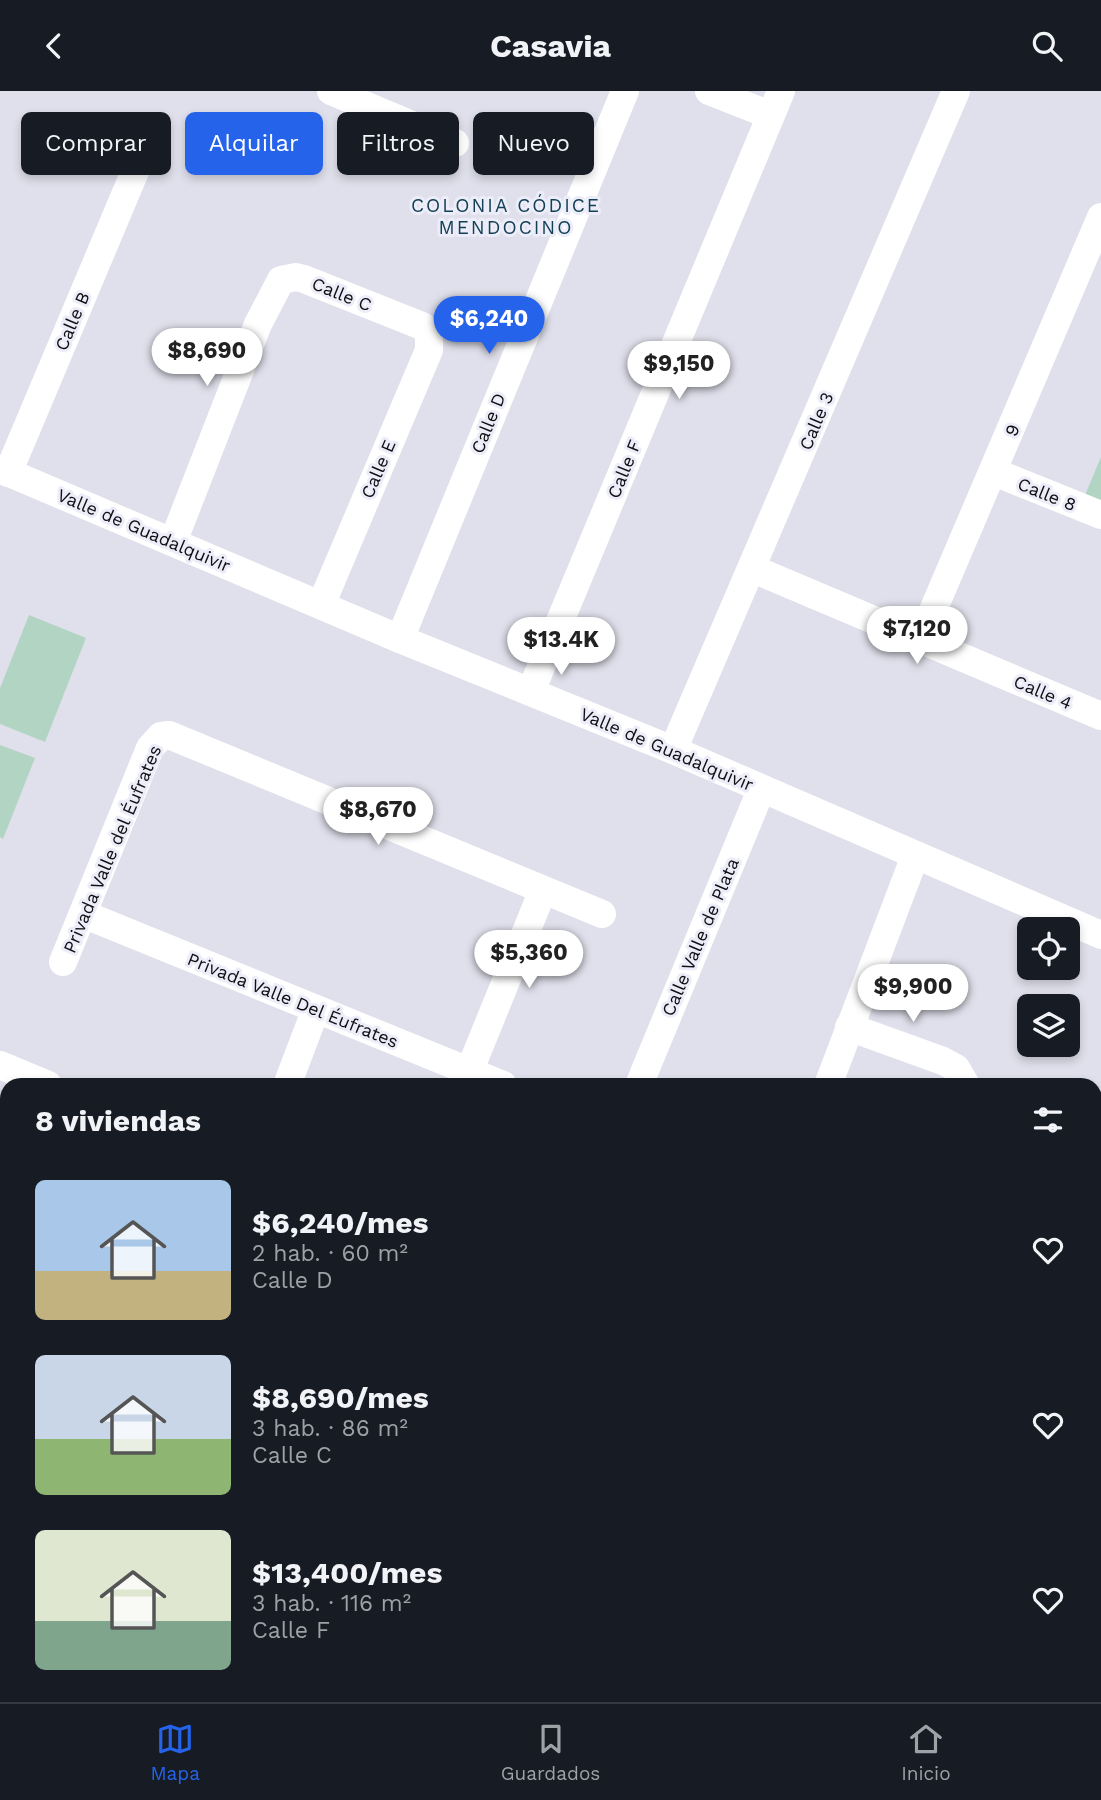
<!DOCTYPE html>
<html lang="es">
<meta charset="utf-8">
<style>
body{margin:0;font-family:"Work Sans",sans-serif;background:#20242c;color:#f1f3f6;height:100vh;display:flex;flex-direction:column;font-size:26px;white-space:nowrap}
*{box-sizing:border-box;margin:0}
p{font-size:23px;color:#9ea1a6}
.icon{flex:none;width:38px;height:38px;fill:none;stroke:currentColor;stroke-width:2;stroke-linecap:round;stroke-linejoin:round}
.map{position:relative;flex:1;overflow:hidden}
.drawer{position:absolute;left:0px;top:987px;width:1102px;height:625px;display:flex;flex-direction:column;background:#171b24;border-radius:21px 21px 0 0;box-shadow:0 4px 10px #0003}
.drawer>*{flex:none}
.hud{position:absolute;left:21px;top:21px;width:700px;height:63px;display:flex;gap:14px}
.fabs{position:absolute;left:1017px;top:826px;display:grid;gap:14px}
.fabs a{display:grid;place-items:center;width:63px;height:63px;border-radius:10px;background:#171b24;box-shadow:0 4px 10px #0003;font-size:35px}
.price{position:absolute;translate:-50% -60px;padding:0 16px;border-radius:24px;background:#fff;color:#222;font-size:23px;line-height:46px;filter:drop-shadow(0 2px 4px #0008)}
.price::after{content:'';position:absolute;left:50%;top:42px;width:21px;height:16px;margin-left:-10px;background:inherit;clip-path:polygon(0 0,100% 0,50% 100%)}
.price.on{background:#2563eb;color:#fff}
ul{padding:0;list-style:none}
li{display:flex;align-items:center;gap:21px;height:175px;padding:0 35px}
li span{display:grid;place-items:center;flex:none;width:196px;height:140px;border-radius:10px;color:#555}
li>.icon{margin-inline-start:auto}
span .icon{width:84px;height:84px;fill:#fffc;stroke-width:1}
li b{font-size:30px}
h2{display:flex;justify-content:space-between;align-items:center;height:84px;padding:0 35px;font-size:30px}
.tag{padding:0 24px;border-radius:10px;background:#171b24;box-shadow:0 4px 10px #0003;font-size:24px;line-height:63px}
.tag.on{background:#2563eb;color:#fff}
header{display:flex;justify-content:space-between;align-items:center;height:91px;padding:0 35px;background:#171b24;font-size:32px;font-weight:700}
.menu{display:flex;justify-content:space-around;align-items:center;height:98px;border-top:2px solid #363941;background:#171b24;font-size:19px;color:#9ea1a6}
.menu a{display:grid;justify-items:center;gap:4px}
.menu .on{color:#2563eb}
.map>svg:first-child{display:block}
.green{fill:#b2d4c2}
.building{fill:#ccb288;stroke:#817b72;stroke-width:2}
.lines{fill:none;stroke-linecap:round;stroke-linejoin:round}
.path{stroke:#6d6d75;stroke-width:4.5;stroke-dasharray:3.5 5;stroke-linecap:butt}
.minor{stroke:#fff;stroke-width:28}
.labels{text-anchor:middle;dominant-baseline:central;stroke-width:6;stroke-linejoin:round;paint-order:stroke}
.street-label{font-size:18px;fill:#0f0f13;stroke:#ededf9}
.neighbourhood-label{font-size:19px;letter-spacing:2px;fill:#134055;stroke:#ededf9}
</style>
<header><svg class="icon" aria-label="back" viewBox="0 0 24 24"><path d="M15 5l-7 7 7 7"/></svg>Casavia<svg class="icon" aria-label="search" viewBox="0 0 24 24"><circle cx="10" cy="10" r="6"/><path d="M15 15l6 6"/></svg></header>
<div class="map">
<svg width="1101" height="1611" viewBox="0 0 1101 1611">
<rect width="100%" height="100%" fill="#e0e0ec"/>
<g class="green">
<path d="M1101,366V410L1085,404Z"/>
<path d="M29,524L86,547L45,651L0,633V597Z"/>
<path d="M0,654L35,667L3,748L0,746Z"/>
<path d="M0,1556L7,1559V1592L0,1589Z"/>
<path d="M39,1605H118L133,1611H54Z"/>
</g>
<path class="building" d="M832,1605H963L960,1611H830Z"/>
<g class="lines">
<path class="path" d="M86,1605L102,1611"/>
<g class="minor">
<path d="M331,0L455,52"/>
<path d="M709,0L770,24"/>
<path d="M0,378L400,548L673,659L1101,844"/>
<path d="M994,381L1101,424"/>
<path d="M8,382L136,78"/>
<path d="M173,451L258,233L281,189L296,186L304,188L422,235L429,242V259L321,514"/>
<path d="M753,478L1101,625"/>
<path d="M400,548L625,0"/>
<path d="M920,550L1101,126"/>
<path d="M531,600L781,0"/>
<path d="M673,659L956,0"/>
<path d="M83,823L503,994"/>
<path d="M63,871L150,657L161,645L169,644L602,823"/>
<path d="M849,936L943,970L956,977L966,994"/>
<path d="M0,974L48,994"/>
<path d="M469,981L543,799"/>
<path d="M287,994L316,918"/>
<path d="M639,994L761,699"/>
<path d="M828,994L915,765"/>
<path d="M0,1170L7,1173"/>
<path d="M0,1350L7,1353"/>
<path d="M1096,1430L1101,1432"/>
<path d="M1096,1504L1101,1491"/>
<path d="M0,1541L7,1544"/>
<path d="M23,1605L38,1611"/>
<path d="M153,1605L168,1611"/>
<path d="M619,1605L634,1611"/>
<path d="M210,1611L213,1605"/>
<path d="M1050,1611L1053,1605"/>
</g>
</g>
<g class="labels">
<g class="street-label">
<text transform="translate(342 203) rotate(22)">Calle C</text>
<text transform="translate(72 230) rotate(-67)">Calle B</text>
<text transform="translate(816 330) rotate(-67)">Calle 3</text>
<text transform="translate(488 332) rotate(-68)">Calle D</text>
<text transform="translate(1012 339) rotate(-67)">9</text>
<text transform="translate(378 378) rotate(-67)">Calle E</text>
<text transform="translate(624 378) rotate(-68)">Calle F</text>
<text transform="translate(1047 403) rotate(22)">Calle 8</text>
<text transform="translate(144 439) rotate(23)">Valle de Guadalquivir</text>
<text transform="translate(1043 601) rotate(23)">Calle 4</text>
<text transform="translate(667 658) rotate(23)">Valle de Guadalquivir</text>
<text transform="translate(112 758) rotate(-67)">Privada Valle del Éufrates</text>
<text transform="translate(700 846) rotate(-67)">Calle Valle de Plata</text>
<text transform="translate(293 909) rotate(22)">Privada Valle Del Éufrates</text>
</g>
<g class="neighbourhood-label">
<text x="506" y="114">COLONIA CÓDICE<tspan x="506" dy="22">MENDOCINO</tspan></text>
</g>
</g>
</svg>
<div class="fabs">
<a><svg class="icon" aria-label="locate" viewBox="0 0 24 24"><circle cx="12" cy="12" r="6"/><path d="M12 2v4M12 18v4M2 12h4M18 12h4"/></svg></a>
<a><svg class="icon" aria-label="layers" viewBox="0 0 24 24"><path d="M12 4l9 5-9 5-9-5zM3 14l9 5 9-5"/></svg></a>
</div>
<b class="price on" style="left:489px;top:265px">$6,240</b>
<b class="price" style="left:207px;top:297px">$8,690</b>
<b class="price" style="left:679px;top:310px">$9,150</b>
<b class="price" style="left:917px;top:575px">$7,120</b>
<b class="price" style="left:561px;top:586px">$13.4K</b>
<b class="price" style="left:378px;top:756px">$8,670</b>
<b class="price" style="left:529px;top:899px">$5,360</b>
<b class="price" style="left:913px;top:933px">$9,900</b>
<div class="hud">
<a class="tag">Comprar</a>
<a class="tag on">Alquilar</a>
<a class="tag">Filtros</a>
<a class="tag">Nuevo</a>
</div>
<section class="drawer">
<h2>8 viviendas<svg class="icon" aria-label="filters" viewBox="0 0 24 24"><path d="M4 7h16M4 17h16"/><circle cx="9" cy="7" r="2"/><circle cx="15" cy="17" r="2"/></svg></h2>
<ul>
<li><span style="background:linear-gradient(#a9c7e8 65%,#c2b280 0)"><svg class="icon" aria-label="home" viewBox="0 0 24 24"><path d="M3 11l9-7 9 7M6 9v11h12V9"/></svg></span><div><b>$6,240/mes</b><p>2 hab. · 60 m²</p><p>Calle D</p></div><svg class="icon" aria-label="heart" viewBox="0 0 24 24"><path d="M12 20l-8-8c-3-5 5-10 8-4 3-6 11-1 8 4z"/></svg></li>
<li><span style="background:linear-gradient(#c9d6e8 60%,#8fb573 0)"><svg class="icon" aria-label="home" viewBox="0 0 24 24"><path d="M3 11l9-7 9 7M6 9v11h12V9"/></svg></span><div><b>$8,690/mes</b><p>3 hab. · 86 m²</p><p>Calle C</p></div><svg class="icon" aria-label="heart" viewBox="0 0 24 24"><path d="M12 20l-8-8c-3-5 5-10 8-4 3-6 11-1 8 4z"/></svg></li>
<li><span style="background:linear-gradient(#dfe7d0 65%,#7fa58c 0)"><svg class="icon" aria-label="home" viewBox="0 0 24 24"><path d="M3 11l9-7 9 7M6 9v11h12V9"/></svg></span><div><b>$13,400/mes</b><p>3 hab. · 116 m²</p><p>Calle F</p></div><svg class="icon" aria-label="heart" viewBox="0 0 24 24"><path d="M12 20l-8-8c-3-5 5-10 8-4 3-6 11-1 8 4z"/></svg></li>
</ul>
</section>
</div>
<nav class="menu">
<a class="on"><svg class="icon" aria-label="map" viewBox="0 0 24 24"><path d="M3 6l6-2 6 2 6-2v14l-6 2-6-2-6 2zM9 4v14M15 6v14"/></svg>Mapa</a>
<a><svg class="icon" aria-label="saved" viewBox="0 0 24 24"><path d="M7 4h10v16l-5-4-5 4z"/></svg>Guardados</a>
<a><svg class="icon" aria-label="home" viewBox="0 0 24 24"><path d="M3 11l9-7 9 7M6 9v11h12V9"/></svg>Inicio</a>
</nav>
